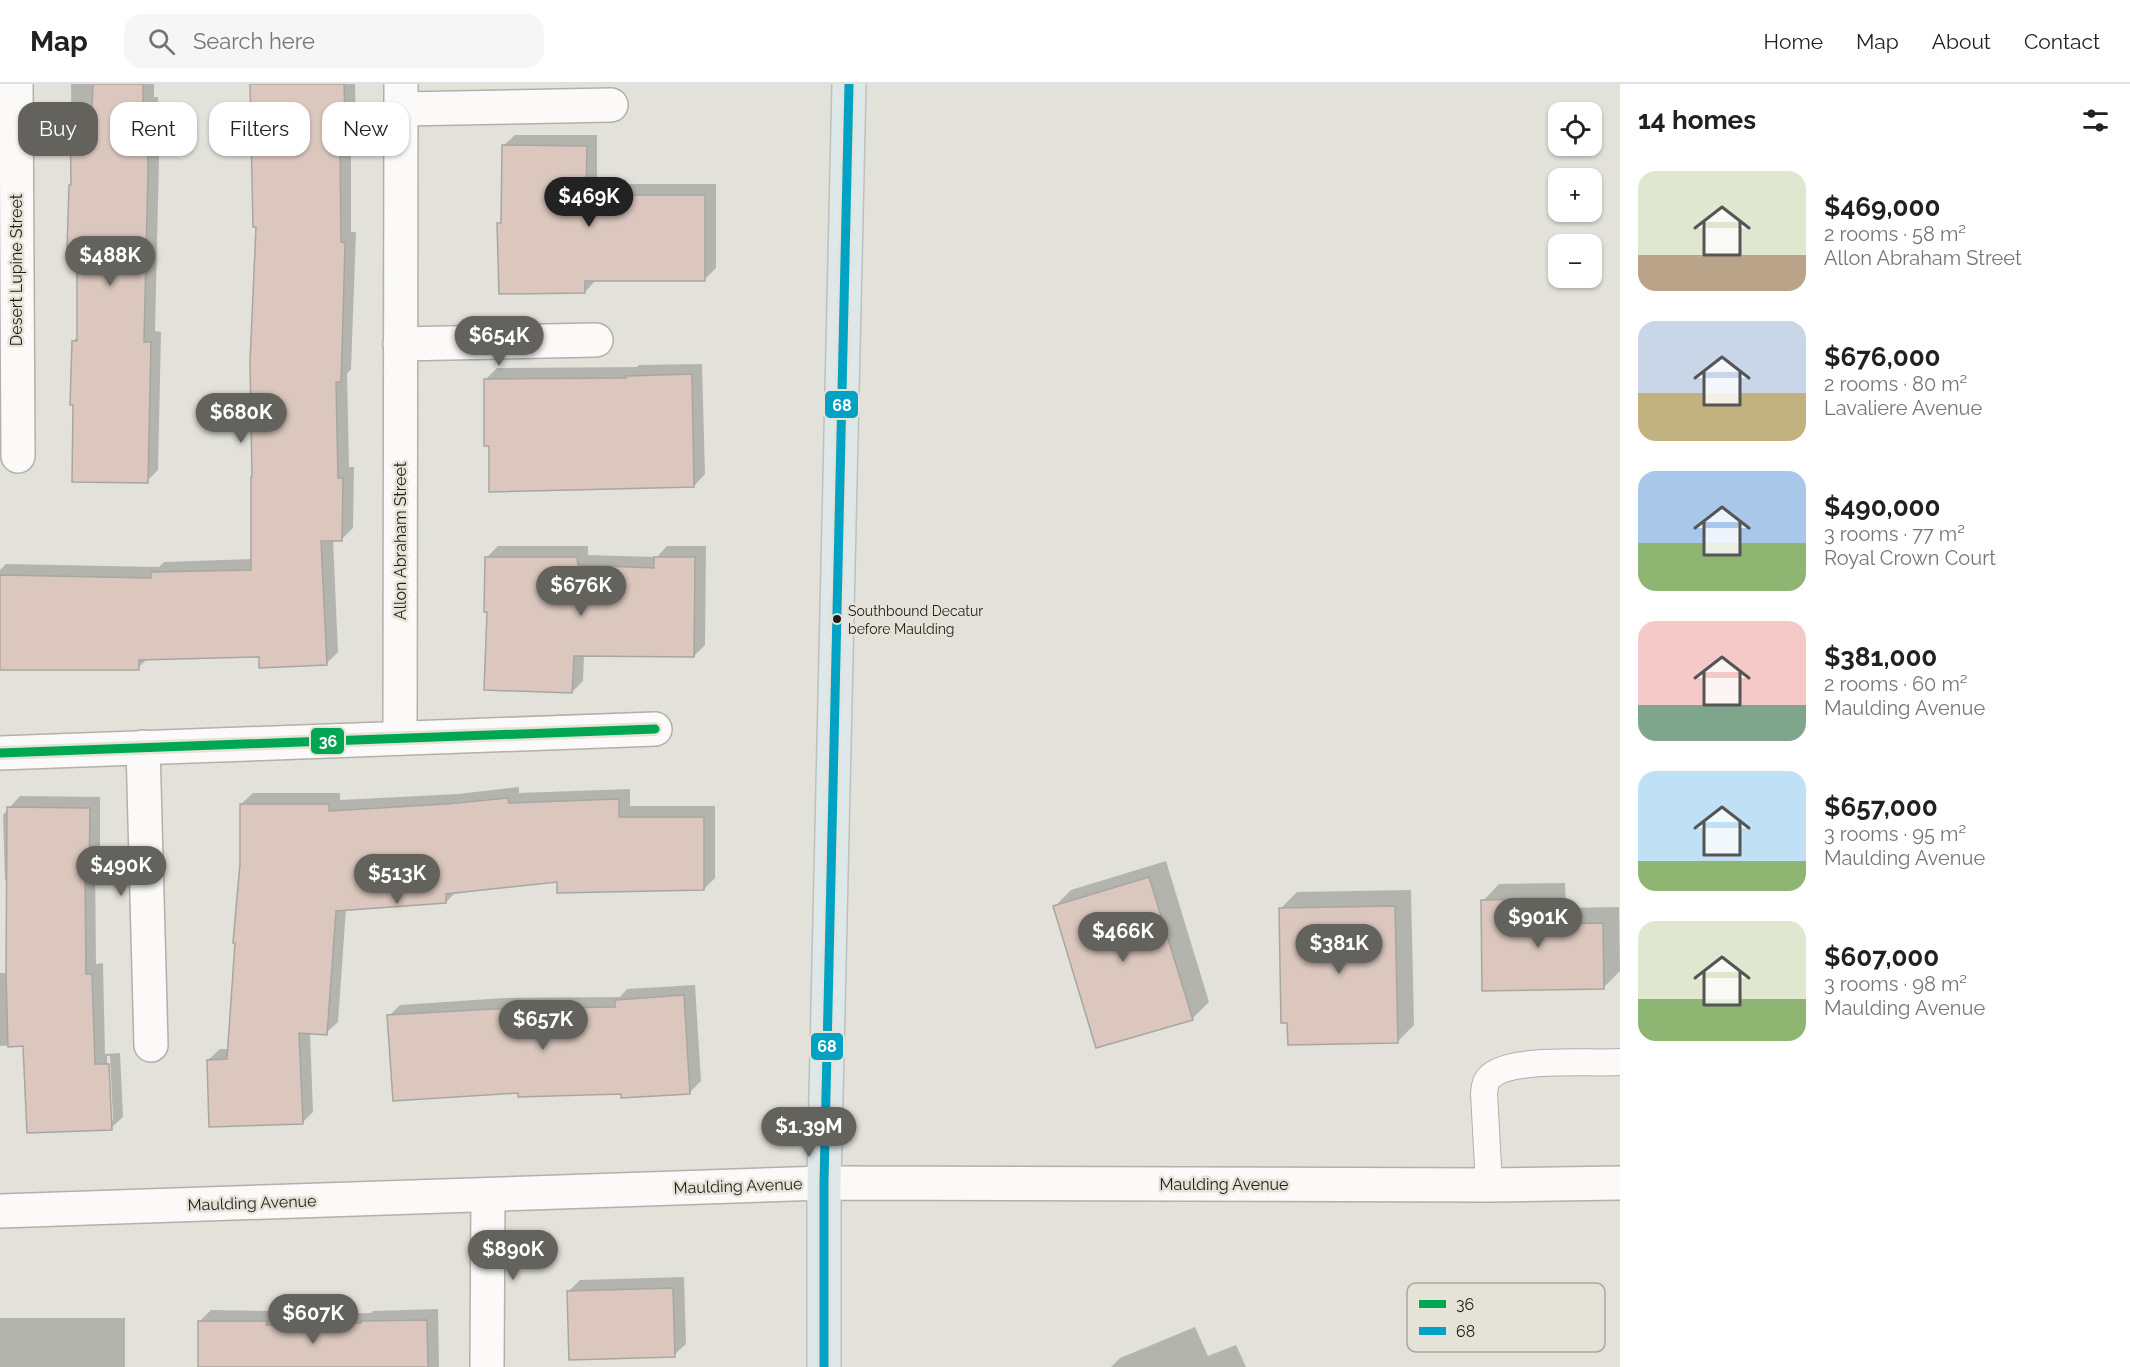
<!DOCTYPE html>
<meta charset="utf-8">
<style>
body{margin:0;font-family:Raleway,sans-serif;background:#f6f6f6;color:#202124;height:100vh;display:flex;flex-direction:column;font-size:22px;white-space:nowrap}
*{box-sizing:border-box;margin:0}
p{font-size:20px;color:#757577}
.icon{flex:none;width:33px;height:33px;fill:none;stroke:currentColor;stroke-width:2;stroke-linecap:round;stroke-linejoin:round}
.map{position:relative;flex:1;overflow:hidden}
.sheet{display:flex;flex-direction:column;background:#fff;width:510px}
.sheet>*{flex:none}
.guide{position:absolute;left:18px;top:18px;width:570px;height:54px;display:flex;gap:12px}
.buttons{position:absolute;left:1548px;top:18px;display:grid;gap:12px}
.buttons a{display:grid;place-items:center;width:54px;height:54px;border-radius:12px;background:#fff;box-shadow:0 2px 4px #0004;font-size:30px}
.price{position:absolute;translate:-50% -51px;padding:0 14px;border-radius:21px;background:#63625d;color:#fff;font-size:20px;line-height:39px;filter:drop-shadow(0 2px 3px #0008)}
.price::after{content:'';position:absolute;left:50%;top:36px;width:18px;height:14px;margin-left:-9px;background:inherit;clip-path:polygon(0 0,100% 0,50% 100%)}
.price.on{background:#222;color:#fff}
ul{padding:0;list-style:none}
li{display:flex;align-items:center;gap:18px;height:150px;padding:0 18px}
li span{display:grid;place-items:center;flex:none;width:168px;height:120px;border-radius:18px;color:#555}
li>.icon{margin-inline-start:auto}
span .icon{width:72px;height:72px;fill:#fffc;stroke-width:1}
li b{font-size:26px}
h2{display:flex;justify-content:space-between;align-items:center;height:72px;padding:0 18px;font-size:26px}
.tag{padding:0 21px;border-radius:18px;background:#fff;box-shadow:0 2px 4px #0004;font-size:21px;line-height:54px}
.tag.on{background:#63625d;color:#fff}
header{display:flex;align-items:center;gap:36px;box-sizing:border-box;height:84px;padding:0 30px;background:#fff;border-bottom:2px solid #e0e0e0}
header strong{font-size:28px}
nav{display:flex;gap:33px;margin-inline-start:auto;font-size:21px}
.search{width:420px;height:54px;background:#f6f6f6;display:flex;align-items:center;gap:15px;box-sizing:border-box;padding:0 21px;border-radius:18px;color:#757577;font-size:22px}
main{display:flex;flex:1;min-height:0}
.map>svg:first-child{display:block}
.shadow{fill:#0003;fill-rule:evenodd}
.building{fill:#dbc7be;stroke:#a9a6a2;stroke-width:1.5}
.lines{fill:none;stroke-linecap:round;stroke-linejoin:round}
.service-casing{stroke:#b1b0ab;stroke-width:28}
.minor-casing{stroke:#b1b0ab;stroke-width:36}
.primary-casing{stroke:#bfbfbb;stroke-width:36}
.service{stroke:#fbfaf9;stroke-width:26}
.minor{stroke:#fbfaf9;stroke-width:33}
.primary{stroke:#dfe8e9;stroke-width:33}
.bus-1-casing{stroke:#e5e3d7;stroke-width:14}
.bus-2-casing{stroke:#e5e3d7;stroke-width:14}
.bus-1{stroke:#00a651;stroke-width:9}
.bus-2{stroke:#02a2c5;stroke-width:9}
.bus-dot{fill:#1e1d19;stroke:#e5e3d7;stroke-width:2}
.labels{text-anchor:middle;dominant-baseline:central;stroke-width:5;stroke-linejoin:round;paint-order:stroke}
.bus-label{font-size:14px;fill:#1e1d19;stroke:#e5e3d7;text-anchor:start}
.street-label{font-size:16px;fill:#1e1d19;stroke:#e5e3d7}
.key{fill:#e5e3d7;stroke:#a9a89e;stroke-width:1.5}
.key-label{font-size:16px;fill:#1e1d19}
.line-badge{stroke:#e5e3d7;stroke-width:2}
.badge-label{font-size:16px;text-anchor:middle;font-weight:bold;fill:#fff}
</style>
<header>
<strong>Map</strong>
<div class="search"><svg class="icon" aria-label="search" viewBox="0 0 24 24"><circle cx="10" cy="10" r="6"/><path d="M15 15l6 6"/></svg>Search here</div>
<nav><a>Home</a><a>Map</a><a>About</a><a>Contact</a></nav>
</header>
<main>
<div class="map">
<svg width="1620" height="1283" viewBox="0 0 1620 1283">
<rect width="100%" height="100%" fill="#e2e1da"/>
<g class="shadow">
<path d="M71,0H154V13H158L159,74L155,247L161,248L158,386L147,397L73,257L79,252V164L70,102L72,100Z"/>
<path d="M252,0H355L356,51L351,56V148H356L351,285L347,290L349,383H354L353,444L342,455H333L338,568L326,580L260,572L148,574L138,584H0V486L6,480L159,483L164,478L252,475L258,142Z"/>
<path d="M515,51H597V100H716V184L705,195L596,196L585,208L499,140L503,136V62Z"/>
<path d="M702,280L705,390L694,402L490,360L485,296L497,284L637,283L639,281Z"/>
<path d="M498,462H588V471L657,473L667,462H706L705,561L694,572L584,571L583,597L572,608L488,527L486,474Z"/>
<path d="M519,703V709L630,705V722H715V794L704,805L558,797L456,808L446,818L346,825L338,938L326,949L310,948L313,1028L302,1039L208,976L220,965H229L241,780V720L253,709H340V716L458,710Z"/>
<path d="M20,712L100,713V777L95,781L96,880L103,879L105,970L120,969L123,1033L111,1044L24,961L0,962V889H8V796H5L3,731ZM107,972H110L113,1036H110Z"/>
<path d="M1166,777L1209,918L1192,935L1055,822L1071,806Z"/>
<path d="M1565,799L1566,824L1619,823L1620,887L1604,903L1483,817L1499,800Z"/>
<path d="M1411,806L1414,941L1397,958L1280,825L1297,808Z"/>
<path d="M695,901L701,997L690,1008H519L389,932L400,921L504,914L620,913L627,905Z"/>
<path d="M684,1193L686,1260L674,1271L569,1207L580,1196Z"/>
<path d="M438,1225L439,1283H199L200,1237L211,1226L277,1227V1230L371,1229L373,1227Z"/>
<rect x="0" y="1234" width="125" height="49"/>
<path d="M1195,1243L1208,1272L1236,1261L1246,1283H1111L1120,1274Z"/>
</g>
<g class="building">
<path d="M93,0H143V24H147L148,87L144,258H151L148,399L72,398L73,321H70L72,257H77V166L67,165L69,101H71L70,24H92Z"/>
<path d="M250,0H344L346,64H340L341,158L345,159L343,235L341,298H336L338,394H343L342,457H321L327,581L259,584V573L139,576V586H0V491L151,494V488L251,486V393H252L250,278L256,143H253Z"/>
<path d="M502,61L587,62L586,111H705V197H585V209L499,210L497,139H501Z"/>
<path d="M692,290L694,403L489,408V362H484V295L626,294V292Z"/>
<path d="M485,473H577L578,481L654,484V473H695L694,573L574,572L572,609L484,606L487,528H484Z"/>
<path d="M508,714L509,719L619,715V733H704V806L557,809V798L446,810V819L336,827L327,951L299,949L303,1040L209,1043L207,976L227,975L235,859H233L240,780V720H329V727L446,720Z"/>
<path d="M7,723L90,724L89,790H85L86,890H92L95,980H109L112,1046L27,1049L23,962L8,963L6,892Z"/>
<path d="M1149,793L1193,936L1096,964L1053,822Z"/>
<path d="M1549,815L1550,840L1603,839L1604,905L1482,907L1481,816Z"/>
<path d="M1395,822L1398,959L1288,961L1287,939H1281L1279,824Z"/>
<path d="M684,911L690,1010L621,1014V1010L518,1013V1009L393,1017L387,931L492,925L615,923V916Z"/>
<path d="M673,1204L675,1273L569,1276L567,1207Z"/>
<path d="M427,1236L428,1283H198V1237H267L266,1241L361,1239V1237Z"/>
</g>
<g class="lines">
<defs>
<path id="service" d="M1489,1101L1484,1009C1485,1002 1485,997 1491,992C1512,973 1590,980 1620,978"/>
<g id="minor">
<path d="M16,0L18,372"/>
<path d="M402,25L611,21"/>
<path d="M400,260L596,256"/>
<path d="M400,654L401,0"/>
<path d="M143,663L151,961"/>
<path d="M0,669L655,645"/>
<path d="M0,1127L824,1099L1489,1101L1620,1099"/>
<path d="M487,1283L488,1112"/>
</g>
<path id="primary" d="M824,1283V1099L849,0"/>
</defs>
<use href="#service" class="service-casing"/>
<use href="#minor" class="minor-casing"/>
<use href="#primary" class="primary-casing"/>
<use href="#service" class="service"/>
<use href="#minor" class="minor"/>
<use href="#primary" class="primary"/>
<defs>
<path id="bus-1" d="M0,669L655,645"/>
<path id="bus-2" d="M824,1283V1099L849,0"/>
</defs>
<use href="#bus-1" class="bus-1-casing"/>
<use href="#bus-2" class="bus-2-casing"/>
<use href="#bus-1" class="bus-1"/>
<use href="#bus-2" class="bus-2"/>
</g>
<circle class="bus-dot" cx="837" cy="535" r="5"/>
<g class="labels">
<g class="bus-label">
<text x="848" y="527">Southbound Decatur<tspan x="848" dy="18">before Maulding</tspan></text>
</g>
<g class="street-label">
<text transform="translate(16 186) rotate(-90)">Desert Lupine Street</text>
<text transform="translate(400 457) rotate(-90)">Allon Abraham Street</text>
<text x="1224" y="1100">Maulding Avenue</text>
<text transform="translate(738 1102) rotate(-2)">Maulding Avenue</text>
<text transform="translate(252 1119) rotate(-2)">Maulding Avenue</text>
</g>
</g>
<rect x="1407" y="1199" width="198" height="69" rx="9" class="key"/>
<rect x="1419" y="1216" width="27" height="8" fill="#00a651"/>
<rect x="1419" y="1243" width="27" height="8" fill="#02a2c5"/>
<g class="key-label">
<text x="1456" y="1226">36</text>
<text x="1456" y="1253">68</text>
</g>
<g class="line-badge">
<rect x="824" y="306" width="35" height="29" rx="6" fill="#02a2c5"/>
<rect x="310" y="643" width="35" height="28" rx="6" fill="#00a651"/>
<rect x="810" y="948" width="34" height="29" rx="6" fill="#02a2c5"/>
</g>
<g class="badge-label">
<text x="842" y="327">68</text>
<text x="328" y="663">36</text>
<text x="827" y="968">68</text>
</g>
</svg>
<div class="buttons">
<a><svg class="icon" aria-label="locate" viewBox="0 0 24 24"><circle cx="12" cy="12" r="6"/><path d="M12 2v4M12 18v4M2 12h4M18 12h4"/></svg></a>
<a>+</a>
<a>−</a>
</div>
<b class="price on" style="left:589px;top:144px">$469K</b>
<b class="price" style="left:110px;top:203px">$488K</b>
<b class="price" style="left:499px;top:283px">$654K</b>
<b class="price" style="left:241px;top:360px">$680K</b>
<b class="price" style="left:581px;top:533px">$676K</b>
<b class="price" style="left:121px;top:813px">$490K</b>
<b class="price" style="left:397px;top:821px">$513K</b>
<b class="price" style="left:1538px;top:865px">$901K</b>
<b class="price" style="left:1123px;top:879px">$466K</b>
<b class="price" style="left:1339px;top:891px">$381K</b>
<b class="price" style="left:543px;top:967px">$657K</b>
<b class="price" style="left:809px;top:1074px">$1.39M</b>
<b class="price" style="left:513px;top:1197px">$890K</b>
<b class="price" style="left:313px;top:1261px">$607K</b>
<div class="guide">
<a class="tag on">Buy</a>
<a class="tag">Rent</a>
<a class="tag">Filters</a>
<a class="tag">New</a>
</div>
</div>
<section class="sheet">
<h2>14 homes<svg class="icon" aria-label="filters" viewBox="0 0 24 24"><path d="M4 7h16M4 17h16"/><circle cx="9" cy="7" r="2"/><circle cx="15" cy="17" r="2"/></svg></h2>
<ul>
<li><span style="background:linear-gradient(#dfe7d0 70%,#b9a48a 0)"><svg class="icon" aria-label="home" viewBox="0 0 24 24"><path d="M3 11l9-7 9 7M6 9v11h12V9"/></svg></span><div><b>$469,000</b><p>2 rooms · 58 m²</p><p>Allon Abraham Street</p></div></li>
<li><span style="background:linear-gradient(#c9d6e8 60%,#c2b280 0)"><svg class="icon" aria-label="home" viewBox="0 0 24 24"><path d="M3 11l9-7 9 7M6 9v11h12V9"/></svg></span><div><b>$676,000</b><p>2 rooms · 80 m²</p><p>Lavaliere Avenue</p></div></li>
<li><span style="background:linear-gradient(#a9c7e8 60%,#8fb573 0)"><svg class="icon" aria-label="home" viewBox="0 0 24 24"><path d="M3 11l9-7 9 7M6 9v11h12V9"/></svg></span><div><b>$490,000</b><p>3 rooms · 77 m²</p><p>Royal Crown Court</p></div></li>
<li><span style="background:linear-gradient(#f6c9c9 70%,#7fa58c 0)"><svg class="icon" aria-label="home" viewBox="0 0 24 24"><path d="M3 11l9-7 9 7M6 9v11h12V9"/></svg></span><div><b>$381,000</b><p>2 rooms · 60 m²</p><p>Maulding Avenue</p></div></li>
<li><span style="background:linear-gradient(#bfe0f5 75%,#8fb573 0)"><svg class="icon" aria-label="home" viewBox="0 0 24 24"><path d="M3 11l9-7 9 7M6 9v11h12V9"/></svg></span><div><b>$657,000</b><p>3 rooms · 95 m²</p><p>Maulding Avenue</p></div></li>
<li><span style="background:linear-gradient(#dfe7d0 65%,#8fb573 0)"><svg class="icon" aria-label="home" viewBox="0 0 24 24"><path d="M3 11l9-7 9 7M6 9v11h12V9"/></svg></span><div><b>$607,000</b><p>3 rooms · 98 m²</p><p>Maulding Avenue</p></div></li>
</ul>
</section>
</main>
